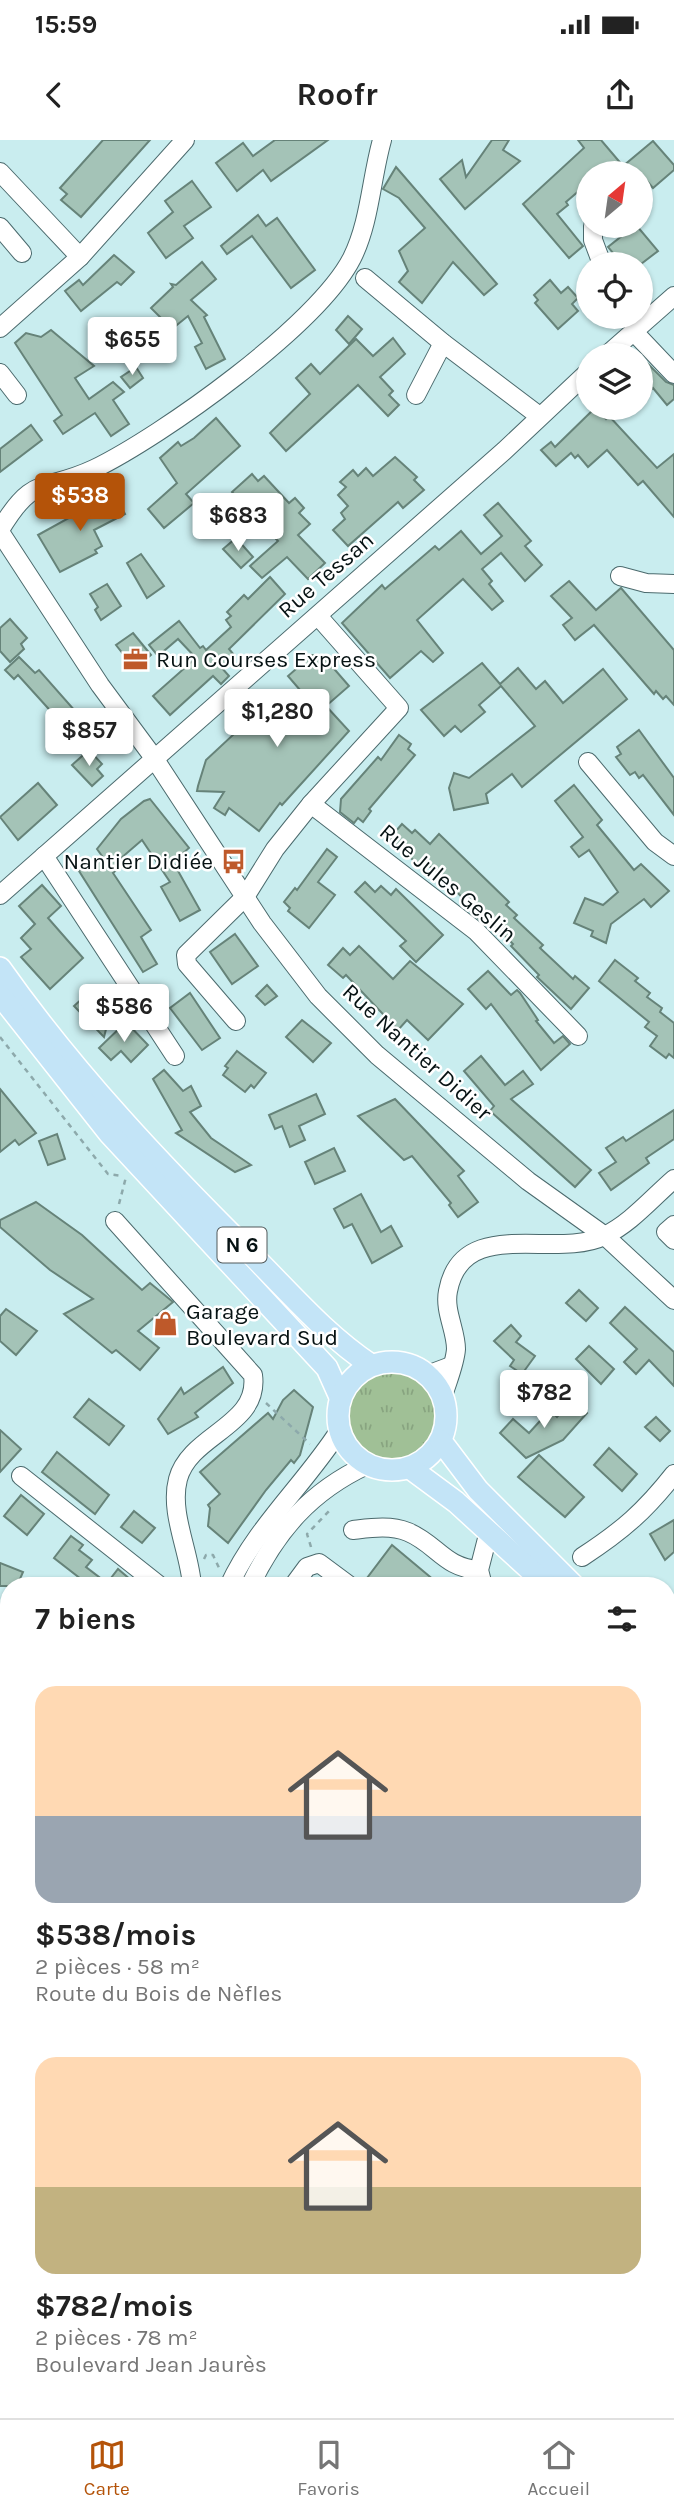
<!DOCTYPE html>
<html lang="fr">
<meta charset="utf-8">
<style>
body{margin:0;font-family:Karla,sans-serif;background:#f2f2f2;color:#222;height:100vh;display:flex;flex-direction:column;font-size:26px;white-space:nowrap}
*{box-sizing:border-box;margin:0}
p{font-size:23px;color:#767676}
.icon{flex:none;width:38px;height:38px;fill:none;stroke:currentColor;stroke-width:2;stroke-linecap:round;stroke-linejoin:round}
.map{position:relative;flex:1;overflow:hidden}
.details{position:absolute;left:0px;top:1437px;width:676px;height:842px;display:flex;flex-direction:column;background:#fff;border-radius:28px 28px 0 0;box-shadow:0 2px 5px #0004}
.details>*{flex:none}
.needle{width:46px;rotate:29deg}
.controls{position:absolute;left:576px;top:21px;display:grid;gap:14px}
.controls a{display:grid;place-items:center;width:77px;height:77px;border-radius:50%;background:#fff;box-shadow:0 2px 5px #0004;font-size:35px}
.price{position:absolute;translate:-50% -60px;padding:0 16px;border-radius:7px;background:#fff;color:#222;font-size:23px;line-height:46px;filter:drop-shadow(0 2px 4px #0008)}
.price::after{content:'';position:absolute;left:50%;top:42px;width:21px;height:16px;margin-left:-10px;background:inherit;clip-path:polygon(0 0,100% 0,50% 100%)}
.price.current{background:#b45309;color:#fff}
ul{padding:0;list-style:none}
li{display:grid;align-content:center;gap:14px;height:371px;padding:0 35px}
li span{display:grid;place-items:center;height:217px;border-radius:21px;color:#555}
li>.icon{margin-inline-start:auto}
span .icon{width:126px;height:126px;fill:#fffc;stroke-width:1}
li b{font-size:30px}
h2{display:flex;justify-content:space-between;align-items:center;height:84px;padding:0 35px;font-size:30px}
.status{display:flex;justify-content:space-between;align-items:center;height:49px;padding:0 35px;background:#fff;direction:ltr}
.status svg{height:19px;fill:currentColor}
header{display:flex;justify-content:space-between;align-items:center;height:91px;padding:0 35px;background:#fff;font-size:32px;font-weight:700}
.tabs{display:flex;justify-content:space-around;align-items:center;height:98px;border-top:2px solid #e0e0e0;background:#fff;font-size:19px;color:#767676}
.tabs a{display:grid;justify-items:center;gap:4px}
.tabs .current{color:#b45309}
.map>svg:first-child{display:block}
.built{fill:#b5e2e5}
.grass{fill:url(#grass-tufts)}
.building{fill:#a4c3b7;stroke:#668379;stroke-width:2}
.lines{fill:none;stroke-linecap:round;stroke-linejoin:round}
.minor-casing{stroke:#4b6a6d;stroke-width:20}
.major-casing{stroke:#fff;stroke-width:24}
.path{stroke:#8da9ab;stroke-width:2.5;stroke-dasharray:5 5;stroke-linecap:butt}
.minor{stroke:#fff;stroke-width:18}
.major{stroke:#c3e4f7;stroke-width:21}
.labels{text-anchor:middle;dominant-baseline:central;stroke-width:5;stroke-linejoin:round;paint-order:stroke}
.shield{fill:#fff;stroke:#51595a;stroke-width:2}
.shield-label{font-size:21px;font-weight:bold;fill:#061213}
.street-label{font-size:23px;fill:#061213;stroke:#fff}
.poi-label{font-size:23px;fill:#061213;stroke:#fff;text-anchor:start}
</style>
<div class="status"><b>15:59</b><svg viewBox="0 0 49 12"><path d="M0 12V9h3v3zM5 12V6h3v6zM10 12V3h3v9zM15 12V0h3v12zM26 1h20v11H26zM47 4h2v5h-2z"/></svg></div>
<header><svg class="icon" aria-label="back" viewBox="0 0 24 24"><path d="M15 5l-7 7 7 7"/></svg>Roofr<svg class="icon" aria-label="share" viewBox="0 0 24 24"><path d="M12 15V3M7 8l5-5 5 5M5 13v7h14v-7"/></svg></header>
<div class="map">
<svg width="674" height="2278" viewBox="0 0 674 2278">
<defs>
<pattern id="grass-tufts" width="24" height="20" patternUnits="userSpaceOnUse" patternTransform="scale(1.75)"><rect width="24" height="20" fill="#a0c096"/><path d="M3 7l-1-3M5 7V3M7 7l1-3M15 17l-1-3M17 17v-4M19 17l1-3" fill="none" stroke="#88a480"/></pattern>
</defs>
<rect width="100%" height="100%" fill="#c9edef"/>
<g class="built">
<path d="M674,2116V2278H478L475,2270H667V2121Z"/>
<path d="M271,2270H463L454,2278H275Z"/>
</g>
<circle class="grass" cx="391" cy="1276" r="45"/>
<g class="building">
<path d="M103,0H150L81,77L61,60L67,54L60,48Z"/>
<path d="M275,0H328L271,41L263,30L237,51L216,23L243,3L253,16Z"/>
<path d="M492,0H509L503,10L520,21L465,69L440,39L462,20L466,37Z"/>
<path d="M578,0H601L623,26L653,1L674,25V30L653,48L640,33H588V43L566,62L568,65L557,74L583,106L569,118L523,64L584,8Z"/>
<path d="M396,27L497,144L484,155L453,122L422,163L399,142L408,131L399,111L425,88L399,58L383,49Z"/>
<path d="M192,41L211,67L184,86L193,98L166,118L148,93L173,72L165,61Z"/>
<path d="M258,75L266,86L277,78L315,130L291,148L252,96L227,114L221,106Z"/>
<path d="M616,86H637L658,111L641,124H622L608,107L623,95Z"/>
<path d="M114,115L134,132L121,145L117,142L81,171L65,151L79,140L83,145Z"/>
<path d="M202,122L216,139L191,160L207,175L204,177L225,219L206,229L195,207L202,203L188,176L172,189L151,168L173,147L171,144L176,145Z"/>
<path d="M550,140L561,153L568,147L578,158L572,164L578,171L558,189L535,163L538,160L534,155Z"/>
<path d="M348,176L362,189L349,204L336,190Z"/>
<path d="M105,189L118,210L106,218L90,199Z"/>
<path d="M51,190L94,226L75,238L89,259L113,242L124,252L113,260L129,284L111,296L95,273L63,294L54,281L62,275L15,203L26,193L41,197Z"/>
<path d="M393,198L405,214L380,237L393,251L389,255L399,265L388,276L358,245L286,311L270,293L310,254L296,238L311,224L320,234L356,199L373,216Z"/>
<path d="M647,223L666,242L674,245V259L667,265L653,248L640,259V229Z"/>
<path d="M136,227L143,238L130,248L121,237Z"/>
<path d="M595,268L606,279L609,276L657,328L674,314V377L643,341L638,345L607,310L588,327L578,315L575,318L571,313L556,326L541,310L551,302L555,307Z"/>
<path d="M216,278L240,306L186,354L194,363L164,388L148,369L177,343L160,318L178,302L181,306L194,298Z"/>
<path d="M31,285L42,300L0,332V309Z"/>
<path d="M395,317L417,337L414,340L424,350L403,368L398,362L348,406L333,390L345,379L341,373L348,366L338,355L346,347L340,342L353,330L358,336L366,328L373,336Z"/>
<path d="M252,334L258,341L264,336L289,363L295,358L304,368L299,373L310,384L298,395L325,423L308,439L287,417L262,438L250,426L278,401L232,352Z"/>
<path d="M114,353L125,374L94,390L102,406L95,410L97,413L60,432L38,395Z"/>
<path d="M498,363L531,401L525,406L542,425L525,441L501,413L482,429L492,441L489,444L503,461L492,470L463,439L417,480L443,513L433,522L421,511L390,538L342,483L382,445L385,449L435,406L439,410L461,391L481,414L502,396L484,375Z"/>
<path d="M236,398L253,417L241,428L223,409Z"/>
<path d="M141,414L164,446L147,458L127,423Z"/>
<path d="M270,437L285,454L229,509L234,515L221,527L229,536L221,544L213,536L170,575L153,556L196,518L178,499L158,516L149,505L179,481L200,508L203,506L206,510L231,487L226,480L231,476L227,472L244,455L248,459Z"/>
<path d="M569,441L596,470L621,448L674,510V565L666,556L663,559L656,551L654,554L594,485L575,500L563,485L572,478L551,456Z"/>
<path d="M107,444L121,466L101,480L95,470L98,467L90,454Z"/>
<path d="M10,479L27,498L21,504L24,509L10,522L0,511V488Z"/>
<path d="M133,493L151,515L135,529L116,505Z"/>
<path d="M312,515L323,516L349,546L326,566L349,591L282,665L280,663L259,691L229,668L225,675L214,668L224,652L197,651L198,646L206,620L248,581L242,574L257,561L274,581L284,572L292,581L312,564L288,536Z"/>
<path d="M19,517L35,533L39,530L76,572L73,575L84,586L68,601L51,581L56,577L18,535L14,539L5,530Z"/>
<path d="M482,523L500,544L518,528L536,549L545,541L563,563L603,529L627,559L522,647L512,634L486,654L488,663L454,670L449,648L454,633L469,638L535,586L501,546L479,565L485,572L461,592L455,586L444,596L421,570Z"/>
<path d="M639,590L674,638V675L643,635L639,638L635,632L630,635L616,617L621,614L617,607Z"/>
<path d="M399,595L411,604L408,609L415,615L369,669L371,671L363,682L358,678L354,683L340,672L341,659L378,617L381,620Z"/>
<path d="M89,610L102,624L97,629L103,636L92,646L72,625Z"/>
<path d="M38,643L57,665L18,700L0,677Z"/>
<path d="M574,645L602,680L597,685L634,730L641,724L669,751L651,767L644,759L611,784L606,803L591,796L593,791L574,783L585,758L603,765L618,752L589,710L579,717L571,707L583,697L555,661Z"/>
<path d="M150,659L189,708L173,722L200,770L180,781L161,747L170,742L142,700L120,719L124,723L113,733L151,790L141,797L157,824L143,832L79,731L102,716L97,709L121,679L144,661Z"/>
<path d="M402,684L412,693L415,690L430,704L439,694L509,762L506,765L517,775L514,778L543,805L540,808L573,839L575,836L589,848L571,869L537,837L539,835L511,806L513,804L484,775L479,779L474,775L467,767L469,764L431,727L419,725L389,699Z"/>
<path d="M327,709L337,717L318,742L335,755L309,788L288,771L290,768L284,762L295,748L297,750Z"/>
<path d="M365,742L375,752L381,746L391,755L396,749L443,795L416,822L400,806L406,801L355,752Z"/>
<path d="M42,745L61,766L48,778L83,818L50,849L21,817L31,809L21,798L35,784L19,766Z"/>
<path d="M235,794L258,826L232,844L210,812Z"/>
<path d="M359,806L393,839L410,821L463,864L428,900L407,880L398,890L346,835L343,838L328,825L343,808L350,815Z"/>
<path d="M615,820L638,838L635,841L650,853L647,857L662,868L660,872L674,883V918L669,914L666,918L650,906L657,896L645,887L649,882L599,841Z"/>
<path d="M488,831L511,855L517,850L520,853L538,880L536,881L554,903L563,896L570,904L541,930L491,864L486,869L468,849Z"/>
<path d="M267,845L277,856L265,865L256,856Z"/>
<path d="M94,848L111,870L104,897L74,866Z"/>
<path d="M190,853L220,898L202,910L170,868Z"/>
<path d="M302,880L331,903L313,922L286,897Z"/>
<path d="M126,882L148,905L131,922L121,911L111,920L99,908Z"/>
<path d="M237,911L266,933L254,948L251,945L245,952L223,935L228,928L225,926Z"/>
<path d="M481,916L505,945L523,931L533,944L511,959L591,1030L575,1047L490,971L494,966L464,931Z"/>
<path d="M164,930L183,951L191,946L201,966L190,972L211,998L251,1025L235,1032L176,993L182,990L153,939Z"/>
<path d="M0,949L36,993L19,1005L15,1000L0,1012Z"/>
<path d="M316,954L325,974L299,986L305,1000L290,1007L282,986L275,989L269,975Z"/>
<path d="M395,959L464,1031L458,1036L478,1062L458,1077L449,1065L451,1063L412,1016L404,1020L358,976Z"/>
<path d="M674,970V999L646,1018L649,1023L611,1050L599,1033L616,1022L606,1008L623,997L626,1001Z"/>
<path d="M57,994L65,1019L48,1025L39,1001Z"/>
<path d="M334,1008L345,1031L315,1044L305,1022Z"/>
<path d="M361,1054L381,1092L391,1086L402,1106L372,1123L352,1084L344,1088L334,1069Z"/>
<path d="M36,1062L82,1095L142,1150L150,1143L173,1162L138,1191L159,1208L140,1230L116,1210L112,1213L64,1174L93,1159L50,1130L0,1087V1080Z"/>
<path d="M579,1150L598,1168L586,1181L566,1163Z"/>
<path d="M625,1167L674,1212V1246L649,1220L636,1234L624,1222L637,1209L610,1183Z"/>
<path d="M6,1169L37,1191L16,1215L0,1201V1176Z"/>
<path d="M511,1185L521,1196L516,1202L535,1216L522,1234L510,1226L514,1220L494,1201Z"/>
<path d="M589,1206L614,1229L601,1244L576,1219Z"/>
<path d="M223,1227L233,1243L195,1273L198,1277L168,1294L158,1279L181,1248L184,1254Z"/>
<path d="M294,1250L313,1267L300,1315L294,1323L291,1320L266,1350L228,1403L208,1386L210,1368L208,1365L220,1354L200,1332L268,1273L273,1279L283,1260Z"/>
<path d="M89,1259L124,1286L109,1305L74,1277Z"/>
<path d="M572,1259L587,1273L563,1300L526,1318L500,1293L513,1279L529,1293L550,1270L557,1277Z"/>
<path d="M656,1277L670,1291L660,1301L645,1287Z"/>
<path d="M0,1290L21,1309L0,1332Z"/>
<path d="M609,1308L637,1334L622,1351L594,1325Z"/>
<path d="M57,1312L109,1355L95,1374L42,1332Z"/>
<path d="M539,1315L584,1357L565,1377L518,1337Z"/>
<path d="M21,1355L44,1374L27,1395L4,1376Z"/>
<path d="M134,1371L155,1388L142,1403L121,1387Z"/>
<path d="M674,1380V1412L665,1420L650,1394Z"/>
<path d="M71,1396L83,1405L79,1410L92,1420L86,1427L107,1443L118,1429L138,1446H90L54,1418Z"/>
<path d="M392,1405L441,1446H361Z"/>
<path d="M0,1423L23,1432L17,1446H0Z"/>
</g>
<g class="lines">
<defs>
<g id="minor">
<path d="M0,32L80,117"/>
<path d="M593,86V100L602,124"/>
<path d="M0,87L22,113"/>
<path d="M365,138L443,203L538,275"/>
<path d="M0,188L80,117L185,0"/>
<path d="M634,192L674,234"/>
<path d="M607,215L674,156"/>
<path d="M0,233L17,255"/>
<path d="M416,255L443,203"/>
<path d="M0,390C34,333 43,353 94,329C162,296 318,185 352,118C370,82 371,39 382,0"/>
<path d="M0,392L100,545L154,618L262,783L318,856L377,915L528,1041L605,1096L674,1160"/>
<path d="M620,436L646,443L674,444"/>
<path d="M588,622L655,702L674,716"/>
<path d="M311,664L476,791L578,896"/>
<path d="M44,716L175,916"/>
<path d="M0,755L504,311L588,232"/>
<path d="M236,881L187,824L186,815L245,757L275,709L311,664L399,568L318,476"/>
<path d="M115,1081L253,1235C260,1286 190,1294 178,1339C169,1373 190,1412 192,1446"/>
<path d="M674,1085L666,1092L674,1100"/>
<path d="M427,1235L451,1226"/>
<path d="M443,1256C447,1242 455,1224 456,1209C456,1190 444,1171 448,1151C462,1075 555,1120 604,1096C630,1084 652,1058 674,1039"/>
<path d="M21,1336L160,1446"/>
<path d="M353,1390C371,1388 390,1385 408,1392C437,1404 444,1428 479,1430"/>
<path d="M582,1417C622,1391 645,1371 674,1334"/>
<path d="M229,1446C256,1387 305,1344 339,1291"/>
<path d="M250,1446C277,1390 311,1351 367,1325"/>
<path d="M293,1446L307,1427L319,1423L350,1446"/>
<path d="M483,1446L479,1430L489,1391"/>
<path d="M0,1476L9,1478"/>
<path d="M0,1547L9,1554"/>
<path d="M667,1597L674,1599"/>
<path d="M0,1685L9,1686"/>
<path d="M667,1777L674,1773"/>
<path d="M667,1844L674,1850"/>
<path d="M674,2012L669,2021L674,2038"/>
<path d="M667,2150L674,2141"/>
<path d="M0,2253L9,2237"/>
<path d="M60,2270L61,2278"/>
<path d="M236,2270L237,2278"/>
<path d="M260,2270V2278"/>
<path d="M497,2270L500,2278"/>
<path d="M552,2270L561,2272L572,2270"/>
<path d="M428,2278L437,2270"/>
</g>
<g id="major">
<path d="M0,828C74,933 163,1027 254,1117C292,1155 326,1195 371,1225"/>
<path d="M0,855L109,993L327,1228L340,1257"/>
<circle cx="392" cy="1276" r="54"/>
<path d="M441,1301L478,1350L574,1446"/>
<path d="M410,1328L456,1362L548,1446"/>
<path d="M667,1522L674,1528"/>
<path d="M667,1546L674,1552"/>
</g>
</defs>
<use href="#minor" class="minor-casing"/>
<use href="#major" class="major-casing"/>
<g class="path">
<path d="M0,897L108,1034L122,1036"/>
<path d="M119,1064L126,1037"/>
<path d="M266,1263L310,1304"/>
<path d="M311,1407L307,1394L332,1368"/>
<path d="M204,1419L206,1415H213L220,1430"/>
<path d="M667,2076L674,2082"/>
<path d="M667,2090V2092"/>
<path d="M365,2270L377,2278"/>
<path d="M624,2270L635,2278"/>
</g>
<use href="#minor" class="minor"/>
<use href="#major" class="major"/>
</g>
<defs>
<symbol id="office-bare" viewBox="-9 -9 18 18"><path d="M-6-3h4V-5.5h4V-3h4V5H-6ZM-1-4.5V-3h2v-1.5ZM-6 0V1H6V0Z" fill="#be592a" stroke="#fff" stroke-width="2.5" paint-order="stroke"/></symbol>
<symbol id="bus-bare" viewBox="-9 -9 18 18"><path d="M-5-6H5V4H4V6H2V4H-2V6H-4V4H-5ZM-3.5-4V0h7V-4ZM-3.5 1.2v1.5H-2V1.2ZM2 1.2v1.5H3.5V1.2Z" fill="#be592a" stroke="#fff" stroke-width="2.5" paint-order="stroke"/></symbol>
<symbol id="shop-bare" viewBox="-9 -9 18 18"><path d="M-5-2.5h2.3a2.7 3.5 0 0 1 5.4 0H5L5.5 6h-11ZM-1.5-2.5h3a1.5 2.3 0 0 0-3 0Z" fill="#be592a" stroke="#fff" stroke-width="2.5" paint-order="stroke"/></symbol>
</defs>
<g fill-rule="evenodd">
<use href="#office-bare" x="118" y="502" width="35" height="35"/>
<use href="#bus-bare" x="216" y="704" width="35" height="35"/>
<use href="#shop-bare" x="148" y="1166" width="35" height="35"/>
</g>
<g class="labels">
<rect class="shield" x="217.5" y="1087.5" width="49" height="35" rx="5"/>
<g class="shield-label">
<text x="242" y="1105">N 6</text>
</g>
<g class="street-label">
<text transform="translate(326 435) rotate(-41)">Rue Tessan</text>
<text transform="translate(448 743) rotate(40)">Rue Jules Geslin</text>
<text transform="translate(417 912) rotate(42)">Rue Nantier Didier</text>
</g>
<g class="poi-label">
<text x="156" y="519">Run Courses Express</text>
<text x="213" y="721" text-anchor="end">Nantier Didiée</text>
<text x="186" y="1171">Garage<tspan x="186" dy="26">Boulevard Sud</tspan></text>
</g>
</g>
</svg>
<div class="controls">
<a><svg class="needle" viewBox="-14 -14 28 28"><path d="M0-13l5 13h-10z" fill="#e53935"/><path d="M0 13l5-13h-10z" fill="#767676"/></svg></a>
<a><svg class="icon" aria-label="locate" viewBox="0 0 24 24"><circle cx="12" cy="12" r="6"/><path d="M12 2v4M12 18v4M2 12h4M18 12h4"/></svg></a>
<a><svg class="icon" aria-label="layers" viewBox="0 0 24 24"><path d="M12 4l9 5-9 5-9-5zM3 14l9 5 9-5"/></svg></a>
</div>
<b class="price" style="left:132px;top:237px">$655</b>
<b class="price current" style="left:80px;top:393px">$538</b>
<b class="price" style="left:238px;top:413px">$683</b>
<b class="price" style="left:277px;top:609px">$1,280</b>
<b class="price" style="left:89px;top:628px">$857</b>
<b class="price" style="left:124px;top:904px">$586</b>
<b class="price" style="left:544px;top:1290px">$782</b>
<section class="details">
<h2>7 biens<svg class="icon" aria-label="filters" viewBox="0 0 24 24"><path d="M4 7h16M4 17h16"/><circle cx="9" cy="7" r="2"/><circle cx="15" cy="17" r="2"/></svg></h2>
<ul>
<li><span style="background:linear-gradient(#ffd9b3 60%,#9aa5b1 0)"><svg class="icon" aria-label="home" viewBox="0 0 24 24"><path d="M3 11l9-7 9 7M6 9v11h12V9"/></svg></span><div><b>$538/mois</b><p>2 pièces · 58 m²</p><p>Route du Bois de Nèfles</p></div></li>
<li><span style="background:linear-gradient(#ffd9b3 60%,#c2b280 0)"><svg class="icon" aria-label="home" viewBox="0 0 24 24"><path d="M3 11l9-7 9 7M6 9v11h12V9"/></svg></span><div><b>$782/mois</b><p>2 pièces · 78 m²</p><p>Boulevard Jean Jaurès</p></div></li>
</ul>
</section>
</div>
<nav class="tabs">
<a class="current"><svg class="icon" aria-label="map" viewBox="0 0 24 24"><path d="M3 6l6-2 6 2 6-2v14l-6 2-6-2-6 2zM9 4v14M15 6v14"/></svg>Carte</a>
<a><svg class="icon" aria-label="saved" viewBox="0 0 24 24"><path d="M7 4h10v16l-5-4-5 4z"/></svg>Favoris</a>
<a><svg class="icon" aria-label="home" viewBox="0 0 24 24"><path d="M3 11l9-7 9 7M6 9v11h12V9"/></svg>Accueil</a>
</nav>
